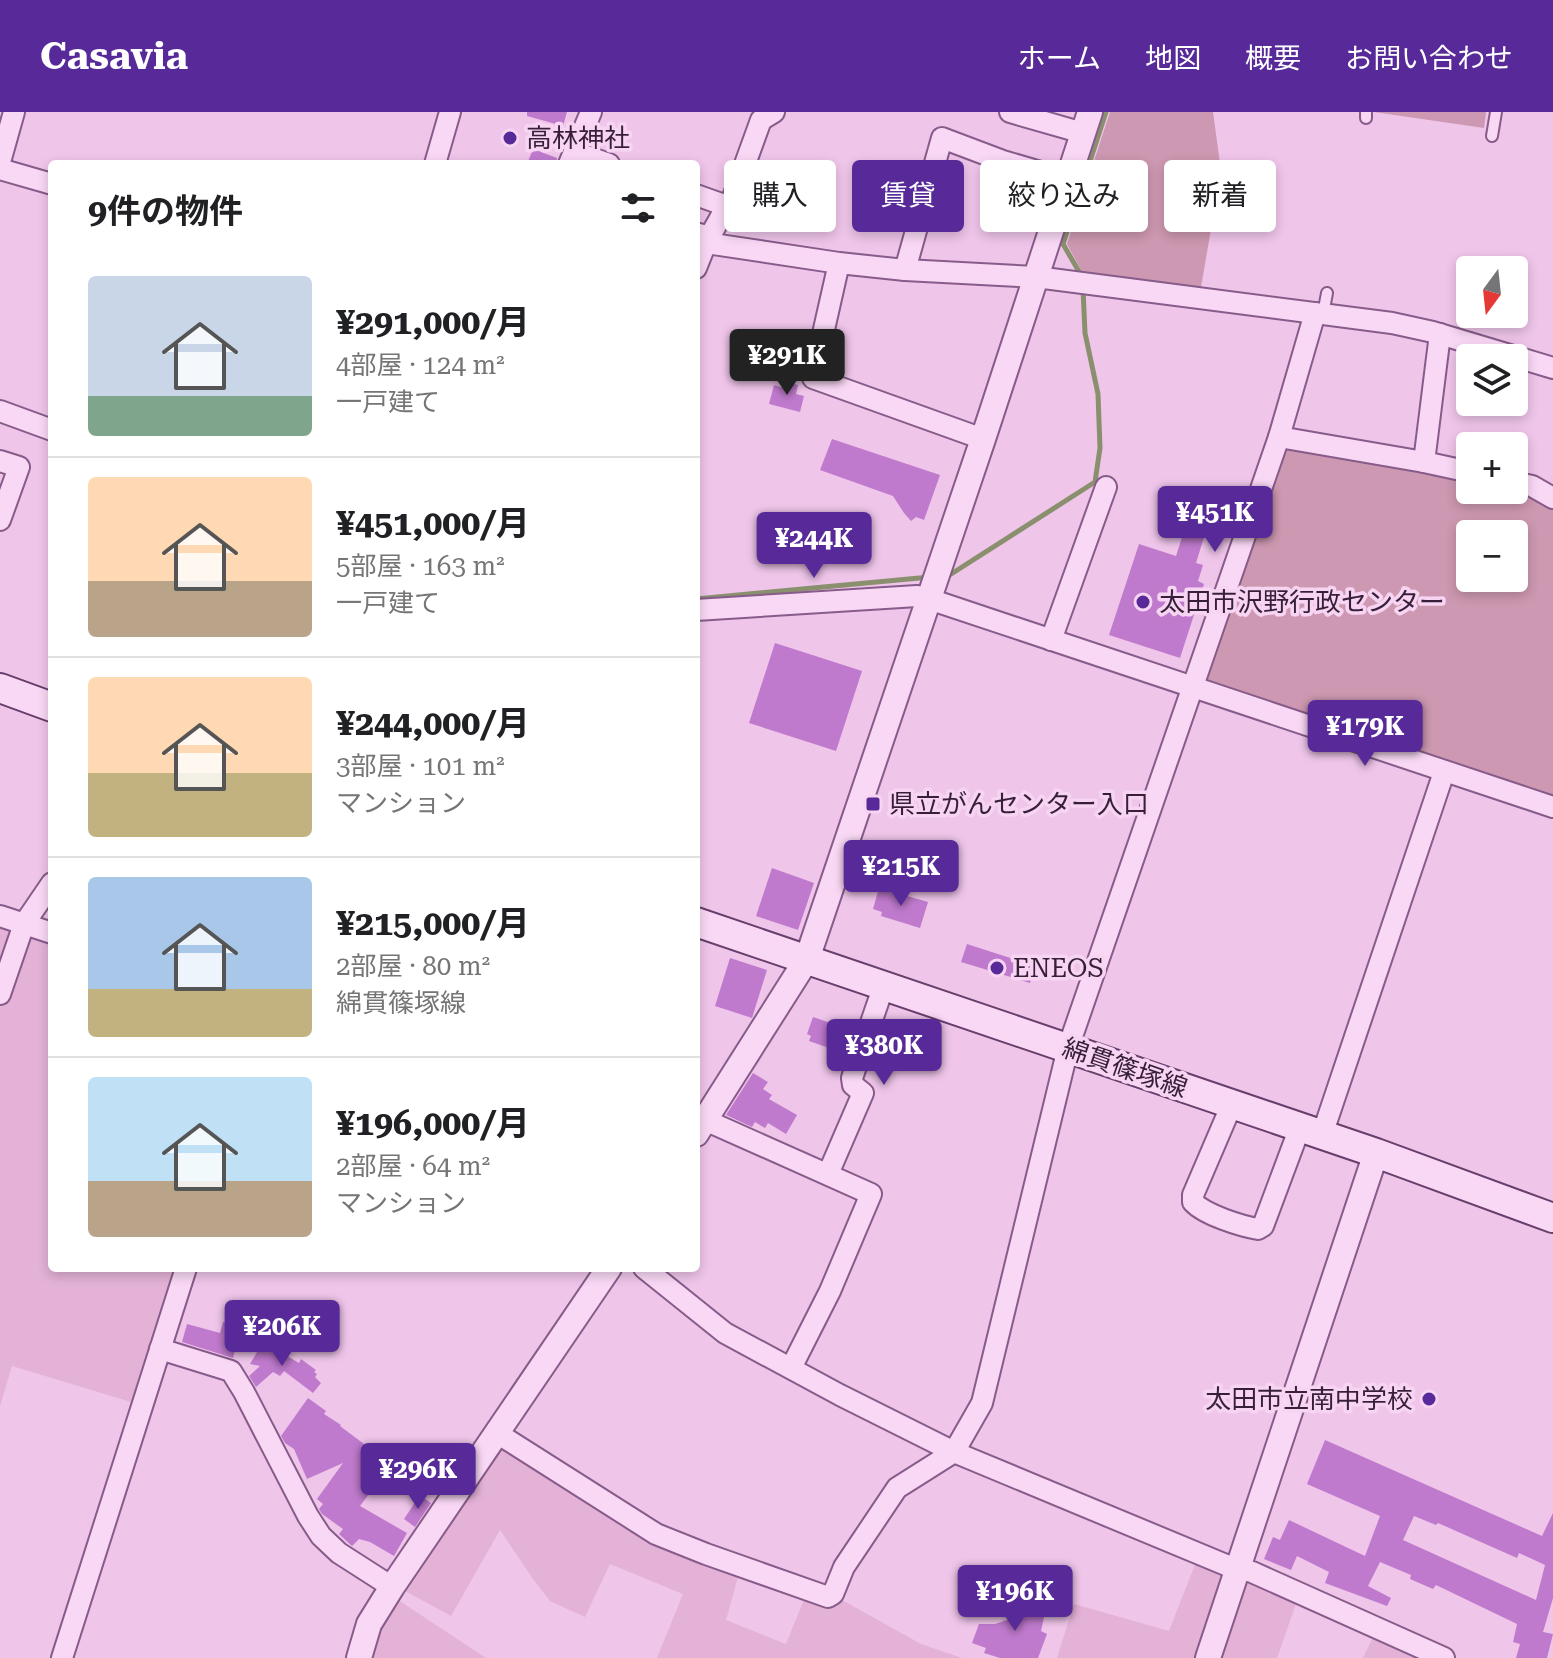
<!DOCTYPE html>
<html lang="ja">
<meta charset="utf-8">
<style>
body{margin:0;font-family:"Roboto Serif","Noto Sans JP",serif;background:#f6f6f6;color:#202124;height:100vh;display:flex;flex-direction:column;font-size:30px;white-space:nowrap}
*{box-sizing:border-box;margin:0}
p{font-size:26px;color:#757577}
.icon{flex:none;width:44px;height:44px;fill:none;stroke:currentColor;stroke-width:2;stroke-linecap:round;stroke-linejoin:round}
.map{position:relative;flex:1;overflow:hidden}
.sheet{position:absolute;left:48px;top:48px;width:652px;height:1112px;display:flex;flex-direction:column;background:#fff;border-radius:8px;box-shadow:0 4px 12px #0003}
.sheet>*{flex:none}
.top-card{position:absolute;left:724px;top:48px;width:708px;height:72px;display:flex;gap:16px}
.needle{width:52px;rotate:195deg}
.tools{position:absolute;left:1456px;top:144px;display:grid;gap:16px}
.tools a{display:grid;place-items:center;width:72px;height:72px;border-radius:8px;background:#fff;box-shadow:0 4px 12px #0003;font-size:40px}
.price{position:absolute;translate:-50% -68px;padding:0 18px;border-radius:8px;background:#582a99;color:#fff;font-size:26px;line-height:52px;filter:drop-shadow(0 2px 4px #0008)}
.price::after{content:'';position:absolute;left:50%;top:48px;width:24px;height:18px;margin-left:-12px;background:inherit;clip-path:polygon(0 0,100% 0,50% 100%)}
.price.active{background:#222;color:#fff}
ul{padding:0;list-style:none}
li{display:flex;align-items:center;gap:24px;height:200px;padding:0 40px}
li+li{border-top:2px solid #e0e0e0}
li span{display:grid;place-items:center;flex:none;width:224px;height:160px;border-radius:8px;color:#555}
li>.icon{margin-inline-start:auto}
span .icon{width:96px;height:96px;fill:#fffc;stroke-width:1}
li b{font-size:34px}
h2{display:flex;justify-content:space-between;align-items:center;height:96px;padding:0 40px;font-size:34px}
.tag{padding:0 28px;border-radius:8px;background:#fff;box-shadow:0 4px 12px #0003;font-size:28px;line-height:72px}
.tag.active{background:#582a99;color:#fff}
header{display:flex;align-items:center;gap:48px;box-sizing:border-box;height:112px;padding:0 40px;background:#582a99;color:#fff}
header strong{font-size:38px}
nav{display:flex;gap:44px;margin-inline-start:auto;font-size:28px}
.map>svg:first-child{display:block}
.farmland{fill:#e4b2d7}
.green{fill:#cd98b1;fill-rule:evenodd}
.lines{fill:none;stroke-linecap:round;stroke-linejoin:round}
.stream{stroke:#8a906d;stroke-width:5}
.building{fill:#bf7acd;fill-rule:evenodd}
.service-casing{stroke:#875b8a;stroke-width:14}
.minor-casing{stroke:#875b8a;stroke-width:24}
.tertiary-casing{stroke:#875b8a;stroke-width:28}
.secondary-casing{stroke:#683e6c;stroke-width:32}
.service{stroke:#f9d8f5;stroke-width:10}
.minor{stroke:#f9d8f5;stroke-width:20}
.tertiary{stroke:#f9d8f5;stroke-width:24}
.secondary{stroke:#f9d8f5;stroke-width:28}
.poi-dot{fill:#582a99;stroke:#f6d4f2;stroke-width:3}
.labels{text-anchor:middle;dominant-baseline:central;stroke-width:7;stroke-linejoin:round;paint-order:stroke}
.poi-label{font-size:26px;fill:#371f3a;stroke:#f6d4f2;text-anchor:start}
.street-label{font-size:26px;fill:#371f3a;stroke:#f6d4f2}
</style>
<header>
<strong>Casavia</strong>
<nav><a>ホーム</a><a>地図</a><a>概要</a><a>お問い合わせ</a></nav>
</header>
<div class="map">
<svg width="1553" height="1546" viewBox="0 0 1553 1546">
<rect width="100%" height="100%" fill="#efc5ea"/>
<g class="farmland">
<path d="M0,811L52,827V1156H175L131,1290L12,1254L0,1294Z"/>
<path d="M500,1329L739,1461L726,1508L786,1532L805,1485L835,1484L921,1532L962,1546H657L683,1482L610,1452L585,1505L550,1489L533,1467L500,1418L451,1504L396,1474Z"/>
<path d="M1196,1450L1224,1459L1195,1546H1057L1074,1492L1169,1519Z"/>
<path d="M1242,1467L1297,1489L1277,1546H1215Z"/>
<path d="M392,1484L486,1546H365Z"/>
<path d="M1373,1525L1422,1546H1363Z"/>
</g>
<g class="green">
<path d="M1110,0H1213L1221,59L1200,181L1086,167L1067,132Z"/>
<path d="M1374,0H1486L1484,16Z"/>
<path d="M1291,335L1470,368V378C1499,378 1527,377 1553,393V689L1202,575L1282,340ZM1470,422H1514V466H1470Z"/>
</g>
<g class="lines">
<g class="stream">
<path d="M1081,163L1063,132L1106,0"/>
<path d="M944,464H948L1095,370L1100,336L1098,282L1085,221L1083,177"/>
<path d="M696,487L930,465"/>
</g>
</g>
<g class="building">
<path d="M527,0H567L563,14L527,4Z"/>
<path d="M533,37L557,46L556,52H527Z"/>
<path d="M786,270L798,273L796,282L804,284L800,300L769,292L774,273L784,276Z"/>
<path d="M832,327L940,363L924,408L916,405L911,409L904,401L893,384L820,358Z"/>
<path d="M1185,416L1205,422L1196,451L1203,453L1198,469L1204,472L1180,546L1109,523L1139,432L1176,444Z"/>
<path d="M775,531L862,559L836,639L749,611Z"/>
<path d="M772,756L814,771L798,818L756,804Z"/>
<path d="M879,776L928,790L920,816L881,804L882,800L873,797Z"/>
<path d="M967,832L1035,854L1030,871L961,850Z"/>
<path d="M730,846L767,858L752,906L715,894Z"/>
<path d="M813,905L854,919L846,944L828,939L829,936L809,929L811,924L807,922Z"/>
<path d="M753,961L768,970L763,977L772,983L769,987L797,1003L786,1022L768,1011L765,1016L755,1010L752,1015L726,1003Z"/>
<path d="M223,1210L241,1215L233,1246L182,1230L187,1212L220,1221Z"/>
<path d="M263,1230L299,1251L301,1247L316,1258L314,1260L317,1262L315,1265L321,1271L313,1281L284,1259L280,1264L273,1260L256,1275L249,1264L260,1254L250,1252Z"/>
<path d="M308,1286L326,1299L324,1302L341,1313L340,1314L388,1350L378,1364L381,1366L360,1394L407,1421L394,1444L370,1430L359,1427L352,1434L339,1422L343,1417L322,1402L319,1397L323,1392L317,1387L343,1351L307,1367L294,1337L285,1331L281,1324Z"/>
<path d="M1325,1328L1542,1424L1553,1401V1486L1543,1520L1553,1522L1547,1546H1516L1520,1532L1513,1530L1517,1512L1436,1473L1433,1477L1410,1467L1411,1463L1380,1450L1368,1474L1391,1486L1387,1494L1325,1471L1329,1460L1297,1444L1291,1458L1264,1447L1273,1425L1280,1428L1289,1408L1365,1444L1380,1404L1307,1372ZM1414,1404L1436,1413L1438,1411L1517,1446L1519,1441L1545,1453L1536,1488L1403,1428Z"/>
<path d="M420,1383L431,1391L415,1415L404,1407Z"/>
<path d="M1029,1484L1047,1491L1041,1519L1047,1522L1038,1546H1000L984,1541L986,1536L972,1531L979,1512H995L1007,1508L1016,1503L1024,1494Z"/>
</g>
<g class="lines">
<defs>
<g id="service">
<path d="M1366,6V0"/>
<path d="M1492,24L1496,0"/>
<path d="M696,116L712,120"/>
<path d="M1316,201L1324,197L1327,181"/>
</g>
<g id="minor">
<path d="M1010,0L1083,21"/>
<path d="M574,40L609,52"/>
<path d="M0,50L14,0"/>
<path d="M435,52L450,0"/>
<path d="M569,52L591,0"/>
<path d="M0,57L52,72"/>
<path d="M696,83L727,94L706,131L696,156"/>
<path d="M727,94L732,88L761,8L774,0"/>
<path d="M706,131L839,151L905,158L1036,165L1392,211L1433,220L1553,256"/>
<path d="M839,151L813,266L983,327"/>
<path d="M905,158L942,26L1003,49L1068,68"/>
<path d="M0,299L52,318"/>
<path d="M1279,325L1424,350L1470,360"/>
<path d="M0,349L19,355L0,408"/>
<path d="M1424,350L1440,222"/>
<path d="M1514,370L1532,374L1553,386"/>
<path d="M696,498L917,484L929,487L1553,695"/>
<path d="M1051,528L1106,375"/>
<path d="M0,804L52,821"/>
<path d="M0,882L24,812L52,771"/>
<path d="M1232,992L1193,1083V1090C1205,1103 1241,1114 1258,1117L1263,1114L1300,1015"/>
<path d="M705,1008L871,1082L830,1179L791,1256"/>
<path d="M1322,1023L1444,660"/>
<path d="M828,1062L863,981L853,973L852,966L884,873"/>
<path d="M644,1156L725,1221L840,1283L954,1340L1226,1453L1252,1460L1444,1546"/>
<path d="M160,1237L231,1259L244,1280L308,1404L321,1424L339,1441L392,1475"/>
<path d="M497,1321L656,1422L706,1442L828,1485L833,1482L844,1455L897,1376L954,1340L982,1291L1068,936L1279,325L1315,201"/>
<path d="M62,1546L186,1156"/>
</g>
<g id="tertiary">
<path d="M696,1022L807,847L983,327L1090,0"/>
<path d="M359,1546L369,1512L392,1475L609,1156"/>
<path d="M1208,1546L1376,1041"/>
</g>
<g id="secondary">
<path d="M0,576L52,595"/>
<path d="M696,810L1376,1041L1553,1106"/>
</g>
</defs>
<use href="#service" class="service-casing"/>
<use href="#minor" class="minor-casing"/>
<use href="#tertiary" class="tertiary-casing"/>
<use href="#secondary" class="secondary-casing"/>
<use href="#service" class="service"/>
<use href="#minor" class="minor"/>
<use href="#tertiary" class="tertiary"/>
<use href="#secondary" class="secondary"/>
</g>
<g class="poi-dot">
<circle cx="510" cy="26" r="8"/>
<circle cx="1143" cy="490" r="8"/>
<rect x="865" y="684" width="16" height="16" rx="4"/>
<circle cx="997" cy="856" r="8"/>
<circle cx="1429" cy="1287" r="8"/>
</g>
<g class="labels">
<g class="poi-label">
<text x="526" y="26">高林神社</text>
<text x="1159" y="490">太田市沢野行政センター</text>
<text x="889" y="692">県立がんセンター入口</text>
<text x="1013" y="856">ENEOS</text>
<text x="1413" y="1287" text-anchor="end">太田市立南中学校</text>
</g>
<g class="street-label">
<text transform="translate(1125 956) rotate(19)">綿貫篠塚線</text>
</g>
</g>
</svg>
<div class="tools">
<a><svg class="needle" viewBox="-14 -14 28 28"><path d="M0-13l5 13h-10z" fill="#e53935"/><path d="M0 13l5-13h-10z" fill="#757577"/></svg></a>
<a><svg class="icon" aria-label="layers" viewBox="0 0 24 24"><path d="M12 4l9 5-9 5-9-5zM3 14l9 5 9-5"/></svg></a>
<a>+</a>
<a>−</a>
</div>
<b class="price active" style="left:787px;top:285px">¥291K</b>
<b class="price" style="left:1215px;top:442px">¥451K</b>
<b class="price" style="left:814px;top:468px">¥244K</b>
<b class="price" style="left:1365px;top:656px">¥179K</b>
<b class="price" style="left:901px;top:796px">¥215K</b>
<b class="price" style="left:884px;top:975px">¥380K</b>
<b class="price" style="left:282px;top:1256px">¥206K</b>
<b class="price" style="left:418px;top:1399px">¥296K</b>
<b class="price" style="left:1015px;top:1521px">¥196K</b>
<div class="top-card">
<a class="tag">購入</a>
<a class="tag active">賃貸</a>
<a class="tag">絞り込み</a>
<a class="tag">新着</a>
</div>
<section class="sheet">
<h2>9件の物件<svg class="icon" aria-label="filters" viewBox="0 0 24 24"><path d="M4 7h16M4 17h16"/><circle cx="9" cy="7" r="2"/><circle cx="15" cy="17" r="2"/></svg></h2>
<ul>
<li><span style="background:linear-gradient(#c9d6e8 75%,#7fa58c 0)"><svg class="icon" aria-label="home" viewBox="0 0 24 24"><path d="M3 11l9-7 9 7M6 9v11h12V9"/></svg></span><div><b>¥291,000/月</b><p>4部屋 · 124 m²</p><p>一戸建て</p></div></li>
<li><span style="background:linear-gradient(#ffd9b3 65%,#b9a48a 0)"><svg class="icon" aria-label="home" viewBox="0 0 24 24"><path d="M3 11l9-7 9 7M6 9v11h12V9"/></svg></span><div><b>¥451,000/月</b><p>5部屋 · 163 m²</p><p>一戸建て</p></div></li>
<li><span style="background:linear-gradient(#ffd9b3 60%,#c2b280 0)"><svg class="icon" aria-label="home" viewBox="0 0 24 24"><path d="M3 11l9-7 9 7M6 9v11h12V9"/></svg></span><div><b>¥244,000/月</b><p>3部屋 · 101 m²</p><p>マンション</p></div></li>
<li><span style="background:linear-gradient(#a9c7e8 70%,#c2b280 0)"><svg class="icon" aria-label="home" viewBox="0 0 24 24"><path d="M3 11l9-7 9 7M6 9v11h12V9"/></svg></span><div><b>¥215,000/月</b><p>2部屋 · 80 m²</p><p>綿貫篠塚線</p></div></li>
<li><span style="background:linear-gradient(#bfe0f5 65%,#b9a48a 0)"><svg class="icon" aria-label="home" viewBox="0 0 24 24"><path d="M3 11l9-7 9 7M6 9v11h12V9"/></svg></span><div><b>¥196,000/月</b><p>2部屋 · 64 m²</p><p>マンション</p></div></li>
</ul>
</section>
</div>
